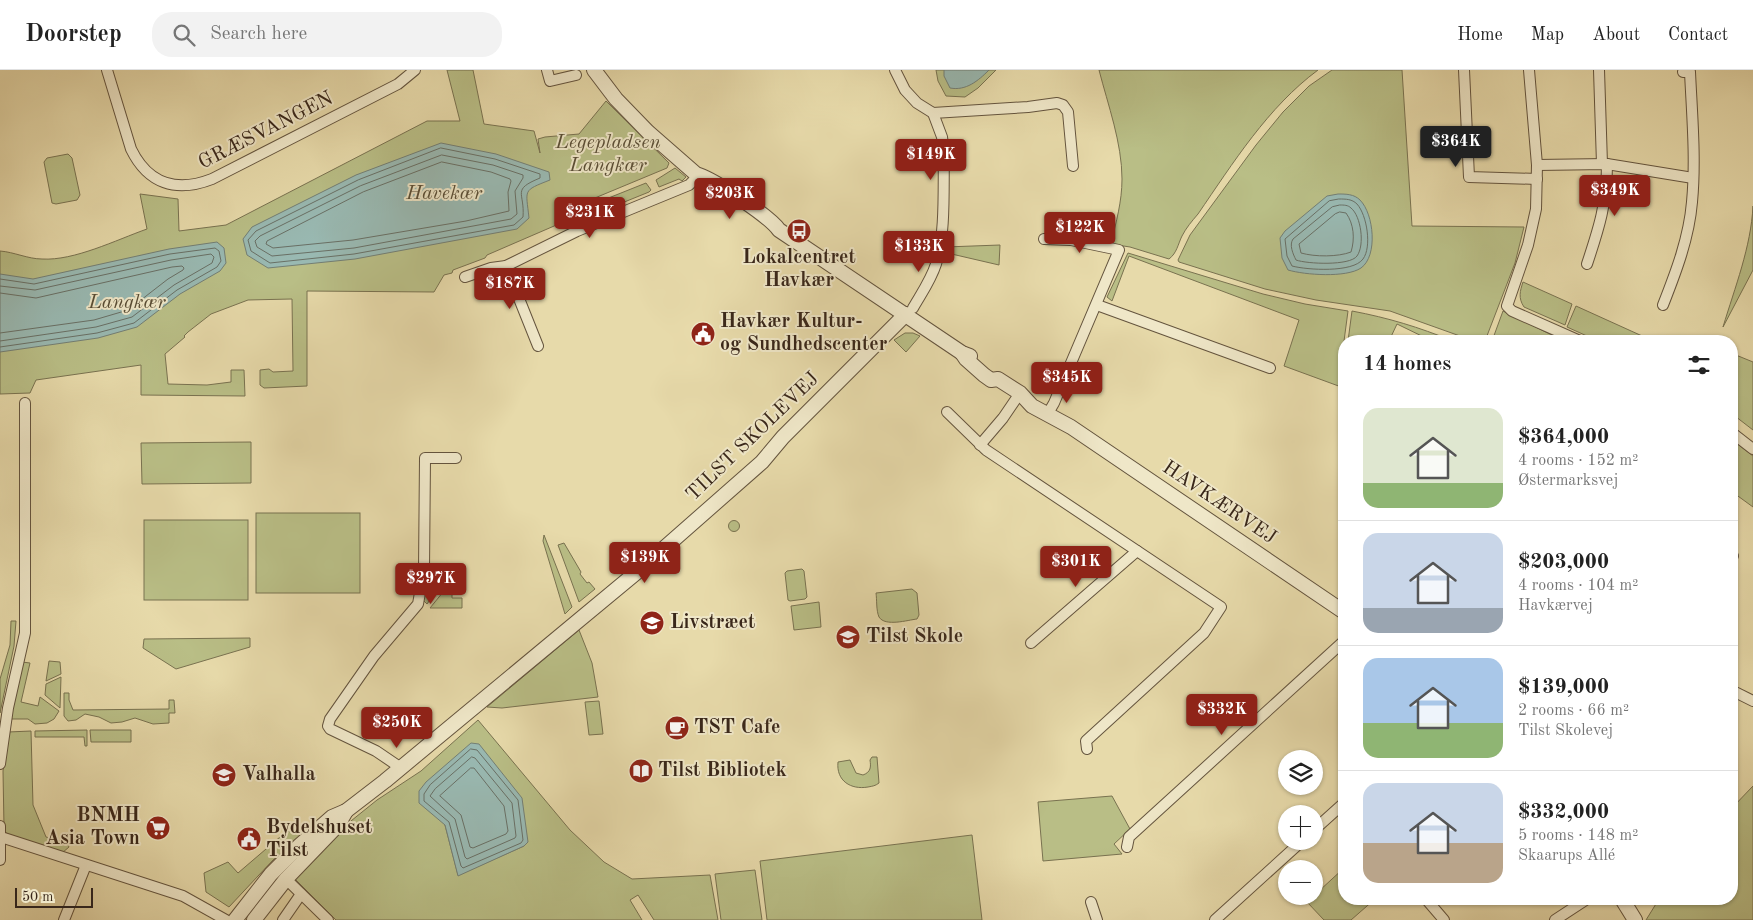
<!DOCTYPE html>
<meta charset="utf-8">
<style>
body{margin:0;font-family:"Old Standard TT",serif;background:#f2f2f2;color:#222;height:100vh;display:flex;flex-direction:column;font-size:19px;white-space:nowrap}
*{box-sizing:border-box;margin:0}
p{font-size:16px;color:#767676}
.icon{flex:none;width:28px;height:28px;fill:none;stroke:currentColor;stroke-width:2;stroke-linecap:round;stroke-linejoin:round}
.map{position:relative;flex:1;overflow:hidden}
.sheet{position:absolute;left:1338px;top:265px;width:400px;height:570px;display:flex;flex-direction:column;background:#fff;border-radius:20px;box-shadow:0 1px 4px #0004}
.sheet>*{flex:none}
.fabs{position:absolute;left:1278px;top:680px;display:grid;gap:10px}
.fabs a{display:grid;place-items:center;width:45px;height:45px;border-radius:50%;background:#fff;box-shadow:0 1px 4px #0004;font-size:25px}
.scale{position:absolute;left:15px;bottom:12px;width:78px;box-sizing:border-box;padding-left:5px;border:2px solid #39271a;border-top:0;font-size:14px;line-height:18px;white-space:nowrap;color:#39271a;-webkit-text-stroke:4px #efe7c8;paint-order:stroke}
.price{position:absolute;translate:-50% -42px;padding:0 11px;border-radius:5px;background:#8f2418;color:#fff;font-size:16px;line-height:32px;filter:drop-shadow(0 1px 2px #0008)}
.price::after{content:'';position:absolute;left:50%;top:30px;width:15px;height:11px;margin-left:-8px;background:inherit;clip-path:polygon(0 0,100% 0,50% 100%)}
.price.current{background:#222;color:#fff}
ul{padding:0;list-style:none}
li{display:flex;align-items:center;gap:15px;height:125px;padding:0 25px}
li+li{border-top:1px solid #e0e0e0}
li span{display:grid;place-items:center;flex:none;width:140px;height:100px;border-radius:15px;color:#555}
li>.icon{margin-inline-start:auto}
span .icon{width:60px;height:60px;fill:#fffc;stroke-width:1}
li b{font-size:21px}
h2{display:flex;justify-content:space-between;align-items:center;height:60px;padding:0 25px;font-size:21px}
header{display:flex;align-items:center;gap:30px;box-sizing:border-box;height:70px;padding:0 25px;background:#fff;border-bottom:1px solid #e0e0e0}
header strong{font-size:24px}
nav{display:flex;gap:28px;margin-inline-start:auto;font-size:18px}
.search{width:350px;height:45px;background:#f2f2f2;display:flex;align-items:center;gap:12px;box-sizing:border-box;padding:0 18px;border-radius:20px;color:#767676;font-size:19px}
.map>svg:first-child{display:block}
.green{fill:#b9be86;stroke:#797250;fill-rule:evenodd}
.water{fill:#99b9b2;stroke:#737f75}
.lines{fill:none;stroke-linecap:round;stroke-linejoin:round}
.shore{stroke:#697066;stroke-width:1}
.minor-casing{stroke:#64543e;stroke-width:12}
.tertiary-casing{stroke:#64543e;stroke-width:16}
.minor{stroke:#efe7c8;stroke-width:10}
.tertiary{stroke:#efe7c8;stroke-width:14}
.labels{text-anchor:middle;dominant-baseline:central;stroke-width:4;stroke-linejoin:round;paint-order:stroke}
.street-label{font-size:20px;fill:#39271a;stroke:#efe7c8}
.park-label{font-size:20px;font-style:italic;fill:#594d35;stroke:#efe7c8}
.poi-label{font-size:20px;font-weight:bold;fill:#39271a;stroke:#efe7c8;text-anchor:start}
</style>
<header>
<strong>Doorstep</strong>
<div class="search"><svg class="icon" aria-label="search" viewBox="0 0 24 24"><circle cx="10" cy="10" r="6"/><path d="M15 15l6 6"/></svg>Search here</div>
<nav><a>Home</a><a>Map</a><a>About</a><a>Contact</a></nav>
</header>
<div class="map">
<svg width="1753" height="850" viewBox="0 0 1753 850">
<rect width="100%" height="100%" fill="#e7daaa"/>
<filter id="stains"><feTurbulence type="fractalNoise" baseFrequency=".004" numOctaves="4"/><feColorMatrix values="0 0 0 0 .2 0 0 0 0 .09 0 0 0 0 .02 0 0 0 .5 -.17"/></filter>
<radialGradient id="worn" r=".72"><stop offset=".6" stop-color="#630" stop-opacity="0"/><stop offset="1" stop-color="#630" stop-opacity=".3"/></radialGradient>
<g class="green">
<path d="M447,0H473L484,54L534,61L540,83L538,69L545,67L579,64L606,31L669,93L667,98L566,140L568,150L487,185L485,188L453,200L452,203L444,205L434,222L307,221V316L264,318L260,315V300L269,299L273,302L293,301L292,229L248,230L211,244L188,262L184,266L185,267L165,284L168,314L207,315L231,312V300H244L245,326L141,325V295L36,310L30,323L0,324V181C14,182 28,189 42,189C74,191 116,170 147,159L140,124L178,129L179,161L226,155L427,51H460Z"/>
<path d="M936,0H996L978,18L965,27L946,26L938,11Z"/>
<path d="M1099,0H1318C1268,37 1233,93 1198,144C1192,151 1186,158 1182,166C1178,174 1177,183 1169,189L1130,177L1111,174C1116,152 1122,132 1122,109C1122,73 1108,35 1099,0Z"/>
<path d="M1332,0H1402L1412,156L1524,157L1515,193L1485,271H1474L1390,241L1316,230L1265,219L1179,192L1178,190L1190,165L1256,75L1283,42L1309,16Z"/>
<path d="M68,84L72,88L80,125L77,130L56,134L52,133L44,92L47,88Z"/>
<path d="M675,98L686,107L682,111L679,109L659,117L656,110Z"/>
<path d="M646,113L651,120L649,122L575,152L571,143Z"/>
<path d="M1753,136V200L1723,257C1735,217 1751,177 1753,136Z"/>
<path d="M1000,175L999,195L943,182L945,177Z"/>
<path d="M1128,183L1263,224L1305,234L1348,241L1344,271V318L1284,296L1299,250L1129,186L1112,231L1107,227Z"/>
<path d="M1523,212L1572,234L1565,255L1524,237C1518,228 1520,221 1523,212Z"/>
<path d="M1576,236L1651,270L1650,271H1598L1567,257Z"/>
<path d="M1352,241C1389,248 1418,257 1453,271H1432L1397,254L1389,271H1348Z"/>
<path d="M1503,241L1564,271H1492Z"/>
<path d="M905,263H913L920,266L906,282L894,270Z"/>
<path d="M1731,283L1753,292V360L1731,343Z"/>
<path d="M1731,369L1753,386V437L1731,421Z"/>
<path d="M251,372V413L142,414L141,373Z"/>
<rect x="256" y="443" width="104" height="80"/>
<rect x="144" y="450" width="104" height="80"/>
<circle cx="734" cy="456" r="5.5"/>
<path d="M544,465L572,537L565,544L543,471Z"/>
<path d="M564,473L581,502L580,504L587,513L589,512L595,519L579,532L558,475Z"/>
<path d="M802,499L804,501L807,527L805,529L790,531L788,530L785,503L787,501Z"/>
<path d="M429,501L450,502L427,534L423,530L429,513Z"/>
<path d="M452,511V528H462V538H430Z"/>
<path d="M912,519L917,523L919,545L917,549C908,550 885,557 879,547C876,540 877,530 876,523Z"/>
<path d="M819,532L821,557L794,560L791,536Z"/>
<path d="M11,551H16L14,576L0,643V609L10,575Z"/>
<path d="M579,560L592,593L598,627L502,638L487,637Z"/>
<path d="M250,568V577L176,599L143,578L144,569Z"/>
<path d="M49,591L60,592L61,604L46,611Z"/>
<path d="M22,592L30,593L21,632L38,636L40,627L59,641L54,649L47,653L35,654L28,649H9Z"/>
<path d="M61,607L60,638L45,625L46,614Z"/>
<path d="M64,623H69V630L73,640L169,639V630H174L175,643H169V653L153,654L135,648L122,652L111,653L99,647L85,644L76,650L68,651L64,646Z"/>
<path d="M599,631L603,664L589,665L585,632Z"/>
<path d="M478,650L570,760L604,792L632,809L710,805L718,850H654L638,825L630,830L642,850H336L295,809L341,759L377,730L421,701ZM445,755L528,772L524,776L458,805Z"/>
<path d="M87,660V676H85L84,667H35V661Z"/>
<path d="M90,660H131V672H91Z"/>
<path d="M31,661L33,735L46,767L67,773L69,777L62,783L10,766L6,763L4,757L3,701L8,662Z"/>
<path d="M872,687H877L879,713C875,716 873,716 868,717C851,720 836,711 838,692L850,690L856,703L863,705C871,702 871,697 870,690Z"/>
<path d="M1753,716V850H1646L1659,829H1731V739Z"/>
<path d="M1112,726L1130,759L1114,774L1122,784L1043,791L1038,732Z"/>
<path d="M287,761L303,766L273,790L229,837L206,822L204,803L228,792L238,803Z"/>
<path d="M972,765L982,850H767L760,791Z"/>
<path d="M1344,798V829H1375L1351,850H1324L1307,832Z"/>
<path d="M755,800L762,850H721L715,804Z"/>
</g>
<g class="water">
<path d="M944,0H989C978,11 966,21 950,18L944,6Z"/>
<path d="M441,73L496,84L549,102L550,110C522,121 526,119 529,148L517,159L355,189L268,198L247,185L243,169L252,157L356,105Z"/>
<path d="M1338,124C1346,124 1354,124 1360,130C1374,144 1378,186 1361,198C1346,208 1305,205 1288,200L1282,188L1280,168L1285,161L1327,126Z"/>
<path d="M217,172L224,178L226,193L220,201L180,224L137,257L98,268L0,282V204L33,209L169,179Z"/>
<path d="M471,673L479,674L522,728L528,772L524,776L458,806L445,755L419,733V721L426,712Z"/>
</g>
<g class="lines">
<g class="shore">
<path d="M441,78L495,89L540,104V108C511,120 525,122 523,147L514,155L354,184L270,193L251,181L248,170L256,161L358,110Z"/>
<path d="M442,85L493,95L523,105V108L515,121L517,144L511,149L354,178L272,186L257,177L255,171L260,166L360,116Z"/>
<path d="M442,92L491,102L510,109L511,111L508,122L509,141L466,151L353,170L273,178L266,174L267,171L363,122Z"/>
<path d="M1339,129C1346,129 1352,129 1357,134C1367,145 1372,177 1363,189C1353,203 1307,200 1292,196L1287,186L1285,169L1329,131Z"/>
<path d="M1340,135C1344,135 1348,135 1351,138C1361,146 1365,175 1357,186C1350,196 1307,194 1296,190C1293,184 1289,175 1293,169L1332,137Z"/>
<path d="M1340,142L1346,143C1354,154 1355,169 1351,182C1338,187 1315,187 1301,183L1299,174L1335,144Z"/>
<path d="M0,209L34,214L170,184L215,178L219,181L221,191L217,197L177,220L134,253L97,263L0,277"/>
<path d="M0,216L35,220L171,190L211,184L214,187L212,193L174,215L132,247L96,257L0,271"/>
<path d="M0,223L36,228L172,197L182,196L184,198L183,200L168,209L128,240L94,250L0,263"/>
<path d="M471,679L477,680L518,730L523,770L521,773L463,798L461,796L449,752L424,731V724L430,715Z"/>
<path d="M472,687L475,688L512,733L516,766L515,768L467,789L465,787L455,749L430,726L435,719Z"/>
<path d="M471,698H474L504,736L508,761L506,764L473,778L470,777L461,745L440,726Z"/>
</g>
<defs>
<g id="minor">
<path d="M107,0L131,79C148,114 176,123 212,109L398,14L415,0"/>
<path d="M547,0L550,11L576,5"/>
<path d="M895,0L905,20L917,33L933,43L1028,37L1057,33L1063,35L1068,42L1073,96"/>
<path d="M1464,0L1469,107L1537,109"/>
<path d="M1529,0L1537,95L1536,139L1528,175L1507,236L1512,241L1580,271"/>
<path d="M1599,0L1602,94"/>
<path d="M1537,95L1607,94L1693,108"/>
<path d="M1044,169L1071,170L1119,180L1054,333L1047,345"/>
<path d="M1052,169V158"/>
<path d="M1587,194C1599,158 1607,133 1607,94"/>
<path d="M506,196L538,276"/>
<path d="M465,207L491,198L506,196L577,161L689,115L699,105"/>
<path d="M1097,235L1270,298"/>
<path d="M1663,235C1676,202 1689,168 1692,132C1696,90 1692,45 1690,2H1683"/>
<path d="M913,238C921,224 931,210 936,194C946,162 943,116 944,82L942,67L933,43"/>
<path d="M947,342L986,380L1221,537L1204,563L1086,671L1087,679"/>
<path d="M1731,362L1753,379"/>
<path d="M980,375L1003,348L1020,323"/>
<path d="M1731,489L1733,486"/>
<path d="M1031,573L1137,481"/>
<path d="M1731,620L1753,631"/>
<path d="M0,694L8,638L25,563V333"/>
<path d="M401,698L376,681L330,659L328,656L330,649L374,586L418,534L424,500L425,388H456"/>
<path d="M0,756V790"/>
<path d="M1314,760L1344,733"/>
<path d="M1,767L183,826L226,850"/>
<path d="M1127,777L1129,767L1344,571"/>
<path d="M286,809L328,850"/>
<path d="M1426,829L1444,850"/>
<path d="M1091,832L1097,850"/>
<path d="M64,850L86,795"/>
<path d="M283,850L301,824"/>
<path d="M1215,850L1302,771"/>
<path d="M1555,850L1587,829"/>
</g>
<g id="tertiary">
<path d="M594,0L616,29L648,62L704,111"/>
<path d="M699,105C716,111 769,146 779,160L962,283L970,286"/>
<path d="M962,283L966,289L984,305L991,310L998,309L1020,323L1032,336L1071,357L1344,542"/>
<path d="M1622,829L1635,850"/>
<path d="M235,850L271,804L300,775L332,747L346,741L385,711L637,502L762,392L783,367L906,244"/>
<path d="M254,850L286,809L338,755L346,741"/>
</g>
</defs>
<use href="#minor" class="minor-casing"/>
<use href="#tertiary" class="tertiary-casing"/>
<use href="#minor" class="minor"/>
<use href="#tertiary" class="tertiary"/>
</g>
<defs>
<symbol id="bus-disc" viewBox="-11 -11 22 22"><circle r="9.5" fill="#8f2418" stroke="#efe7c8"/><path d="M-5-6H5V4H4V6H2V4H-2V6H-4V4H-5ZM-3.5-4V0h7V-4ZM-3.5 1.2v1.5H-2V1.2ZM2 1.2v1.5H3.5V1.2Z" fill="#fff"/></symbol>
<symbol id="civic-disc" viewBox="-11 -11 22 22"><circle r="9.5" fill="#8f2418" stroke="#efe7c8"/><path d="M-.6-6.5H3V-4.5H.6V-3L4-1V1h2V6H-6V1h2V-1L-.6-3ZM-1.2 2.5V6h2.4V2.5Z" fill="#fff"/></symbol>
<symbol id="school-disc" viewBox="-11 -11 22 22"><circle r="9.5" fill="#8f2418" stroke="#efe7c8"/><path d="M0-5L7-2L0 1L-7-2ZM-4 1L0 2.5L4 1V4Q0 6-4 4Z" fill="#fff"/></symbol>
<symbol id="cafe-disc" viewBox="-11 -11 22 22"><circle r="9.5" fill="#8f2418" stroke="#efe7c8"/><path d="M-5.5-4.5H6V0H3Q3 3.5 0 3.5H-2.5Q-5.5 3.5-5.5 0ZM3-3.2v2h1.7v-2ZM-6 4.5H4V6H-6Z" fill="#fff"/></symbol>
<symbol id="library-disc" viewBox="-11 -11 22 22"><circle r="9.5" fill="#8f2418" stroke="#efe7c8"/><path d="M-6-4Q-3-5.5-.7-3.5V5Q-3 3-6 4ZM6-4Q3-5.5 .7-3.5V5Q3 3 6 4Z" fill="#fff"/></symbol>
<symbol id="supermarket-disc" viewBox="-11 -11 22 22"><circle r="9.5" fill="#8f2418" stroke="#efe7c8"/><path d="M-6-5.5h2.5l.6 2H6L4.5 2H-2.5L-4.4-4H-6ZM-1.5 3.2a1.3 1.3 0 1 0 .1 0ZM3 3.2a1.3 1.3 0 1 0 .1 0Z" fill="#fff"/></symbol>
</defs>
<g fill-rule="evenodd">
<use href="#bus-disc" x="785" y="147" width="28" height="28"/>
<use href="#civic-disc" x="689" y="250" width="28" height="28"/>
<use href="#school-disc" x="638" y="539" width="28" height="28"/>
<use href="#school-disc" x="834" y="553" width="28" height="28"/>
<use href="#cafe-disc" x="663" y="644" width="28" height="28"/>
<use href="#library-disc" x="627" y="687" width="28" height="28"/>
<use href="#school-disc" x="210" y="691" width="28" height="28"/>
<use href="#supermarket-disc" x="144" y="744" width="28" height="28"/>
<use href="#civic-disc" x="235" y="755" width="28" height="28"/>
</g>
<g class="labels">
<g class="street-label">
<text transform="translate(266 61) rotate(-27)">GRÆSVANGEN</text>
<text transform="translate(753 367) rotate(-44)">TILST SKOLEVEJ</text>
<text transform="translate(1219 433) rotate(34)">HAVKÆRVEJ</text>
</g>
<g class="park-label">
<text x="608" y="73">Legepladsen<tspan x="608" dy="23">Langkær</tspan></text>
<text x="444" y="124">Havekær</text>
<text x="127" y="233">Langkær</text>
</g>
<g class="poi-label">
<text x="799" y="188" text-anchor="middle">Lokalcentret<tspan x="799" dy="23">Havkær</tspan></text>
<text x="720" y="252">Havkær Kultur-<tspan x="720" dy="23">og Sundhedscenter</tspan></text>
<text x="670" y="553">Livstræet</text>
<text x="866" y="567">Tilst Skole</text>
<text x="694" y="658">TST Cafe</text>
<text x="658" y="701">Tilst Bibliotek</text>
<text x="242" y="705">Valhalla</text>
<text x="140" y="746" text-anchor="end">BNMH<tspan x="140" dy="23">Asia Town</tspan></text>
<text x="266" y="758">Bydelshuset<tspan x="266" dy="23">Tilst</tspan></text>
</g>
</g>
<rect width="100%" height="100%" filter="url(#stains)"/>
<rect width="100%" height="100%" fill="url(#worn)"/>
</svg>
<div class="fabs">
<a><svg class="icon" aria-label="layers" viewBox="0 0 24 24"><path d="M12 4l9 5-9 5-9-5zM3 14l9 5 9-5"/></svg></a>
<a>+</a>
<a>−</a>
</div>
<div class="scale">50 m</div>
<b class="price current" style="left:1456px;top:98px">$364K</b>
<b class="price" style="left:931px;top:111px">$149K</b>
<b class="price" style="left:1615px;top:147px">$349K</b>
<b class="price" style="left:730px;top:150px">$203K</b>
<b class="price" style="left:590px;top:169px">$231K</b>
<b class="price" style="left:1080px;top:184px">$122K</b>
<b class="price" style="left:919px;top:203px">$133K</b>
<b class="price" style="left:510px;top:240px">$187K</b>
<b class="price" style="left:1067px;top:334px">$345K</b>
<b class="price" style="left:645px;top:514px">$139K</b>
<b class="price" style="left:1076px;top:518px">$301K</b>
<b class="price" style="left:431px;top:535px">$297K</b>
<b class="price" style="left:1222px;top:666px">$332K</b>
<b class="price" style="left:397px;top:679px">$250K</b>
<section class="sheet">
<h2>14 homes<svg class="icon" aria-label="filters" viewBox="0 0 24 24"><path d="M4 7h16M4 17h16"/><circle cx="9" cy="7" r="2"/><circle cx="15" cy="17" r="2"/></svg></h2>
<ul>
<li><span style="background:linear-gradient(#dfe7d0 75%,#8fb573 0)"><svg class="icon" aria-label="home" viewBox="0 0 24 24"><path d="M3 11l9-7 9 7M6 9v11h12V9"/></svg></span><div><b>$364,000</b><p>4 rooms · 152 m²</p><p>Østermarksvej</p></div></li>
<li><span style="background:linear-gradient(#c9d6e8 75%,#9aa5b1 0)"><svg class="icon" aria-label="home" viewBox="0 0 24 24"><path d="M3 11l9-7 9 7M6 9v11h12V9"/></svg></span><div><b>$203,000</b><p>4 rooms · 104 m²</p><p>Havkærvej</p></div></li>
<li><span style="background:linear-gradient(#a9c7e8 65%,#8fb573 0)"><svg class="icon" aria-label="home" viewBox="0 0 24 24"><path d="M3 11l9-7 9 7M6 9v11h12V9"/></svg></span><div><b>$139,000</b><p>2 rooms · 66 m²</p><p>Tilst Skolevej</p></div></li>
<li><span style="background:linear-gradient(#c9d6e8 60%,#b9a48a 0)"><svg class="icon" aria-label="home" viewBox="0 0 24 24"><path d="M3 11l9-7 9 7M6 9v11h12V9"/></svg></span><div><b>$332,000</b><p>5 rooms · 148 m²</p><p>Skaarups Allé</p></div></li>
</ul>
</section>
</div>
